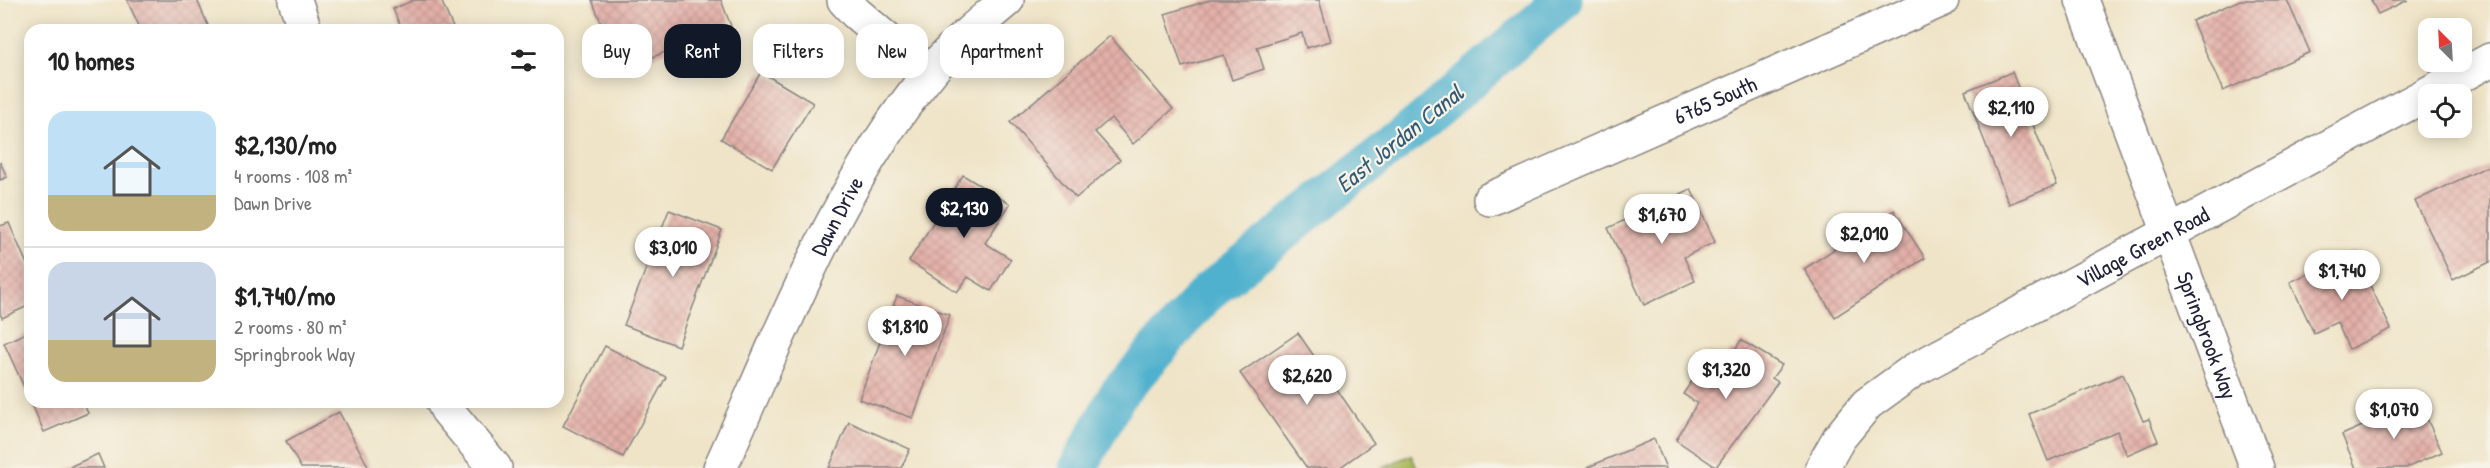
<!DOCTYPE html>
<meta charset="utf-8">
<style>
body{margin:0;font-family:"Patrick Hand",sans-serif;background:#f6f6f6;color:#222;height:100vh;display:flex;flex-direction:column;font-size:22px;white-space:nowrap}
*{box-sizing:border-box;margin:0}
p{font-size:20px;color:#767676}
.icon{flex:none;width:33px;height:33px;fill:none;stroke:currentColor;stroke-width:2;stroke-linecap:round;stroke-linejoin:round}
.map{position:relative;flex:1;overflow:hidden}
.details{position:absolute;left:24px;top:24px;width:540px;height:384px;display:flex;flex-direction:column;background:#fff;border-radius:18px;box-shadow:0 3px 15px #0003}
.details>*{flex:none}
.guide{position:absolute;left:582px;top:24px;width:570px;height:54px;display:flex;gap:12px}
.needle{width:39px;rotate:336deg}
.tools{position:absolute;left:2418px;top:18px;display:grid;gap:12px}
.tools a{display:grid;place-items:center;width:54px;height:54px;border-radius:12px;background:#fff;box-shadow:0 3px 15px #0003;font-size:30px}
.price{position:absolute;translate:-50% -51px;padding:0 14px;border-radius:21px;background:#fff;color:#222;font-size:20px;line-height:39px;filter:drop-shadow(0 2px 3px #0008)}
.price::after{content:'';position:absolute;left:50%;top:36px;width:18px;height:14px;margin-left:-9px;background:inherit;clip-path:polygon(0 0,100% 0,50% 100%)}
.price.current{background:#111827;color:#fff}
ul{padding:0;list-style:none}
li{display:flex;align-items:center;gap:18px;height:150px;padding:0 24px}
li+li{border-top:2px solid #e0e0e0}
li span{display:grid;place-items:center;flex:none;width:168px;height:120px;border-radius:18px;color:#555}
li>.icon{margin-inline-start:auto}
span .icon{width:72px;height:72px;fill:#fffc;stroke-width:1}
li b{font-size:26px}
h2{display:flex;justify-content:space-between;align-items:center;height:72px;padding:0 24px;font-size:26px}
.chip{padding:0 21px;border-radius:18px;background:#fff;box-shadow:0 3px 15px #0003;font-size:21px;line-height:54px}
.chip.current{background:#111827;color:#fff}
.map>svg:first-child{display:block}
.green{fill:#adbc5e;stroke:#686f4c;stroke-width:1.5}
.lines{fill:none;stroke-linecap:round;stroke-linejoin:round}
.canal{stroke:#4fb1ce;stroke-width:39}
.building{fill:url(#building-cross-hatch)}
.minor-casing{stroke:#888381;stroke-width:36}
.minor{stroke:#fff;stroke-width:33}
.labels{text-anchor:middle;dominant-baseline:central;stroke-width:4.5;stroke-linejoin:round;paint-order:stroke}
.street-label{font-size:22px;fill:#22223b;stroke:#f7f3e8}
.water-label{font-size:24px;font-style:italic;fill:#345b76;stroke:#f7f3e8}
</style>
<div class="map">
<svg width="2490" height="468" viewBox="0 0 2490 468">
<defs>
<pattern id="building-cross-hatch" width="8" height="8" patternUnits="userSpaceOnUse" patternTransform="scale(1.5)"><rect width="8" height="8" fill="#e3b0a8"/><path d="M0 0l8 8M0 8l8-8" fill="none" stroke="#c29792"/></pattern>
</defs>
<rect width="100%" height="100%" fill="#f7f3e8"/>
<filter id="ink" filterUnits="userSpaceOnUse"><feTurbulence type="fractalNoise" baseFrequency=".0167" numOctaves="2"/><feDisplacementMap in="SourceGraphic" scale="12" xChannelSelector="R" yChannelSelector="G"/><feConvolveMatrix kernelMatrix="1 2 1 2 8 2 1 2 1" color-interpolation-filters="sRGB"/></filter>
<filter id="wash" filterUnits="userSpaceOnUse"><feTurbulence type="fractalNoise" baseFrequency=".008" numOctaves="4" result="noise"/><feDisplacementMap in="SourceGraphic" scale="24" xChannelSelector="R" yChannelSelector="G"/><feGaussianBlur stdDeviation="1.35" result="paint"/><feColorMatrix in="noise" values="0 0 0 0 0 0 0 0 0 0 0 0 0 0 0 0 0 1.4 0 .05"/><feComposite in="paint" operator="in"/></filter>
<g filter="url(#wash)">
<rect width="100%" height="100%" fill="#efe4c7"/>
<path class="green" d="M1411,455L1417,468H1381Z"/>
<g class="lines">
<path class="canal" d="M1078,468L1118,394L1208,292L1419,124L1563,0"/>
</g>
<g id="blocks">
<g class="building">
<path d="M127,0H197L210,30H141Z"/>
<path d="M414,0H441L454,30H402L393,9Z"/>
<path d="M592,0H721L731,26L620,70Z"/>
<path d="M1210,0H1319L1331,41L1306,48L1302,33L1257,47L1264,69L1232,80L1224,55L1182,67L1165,14Z"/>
<path d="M2240,0H2287L2310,52L2223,91L2192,21Z"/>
<path d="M2371,0H2408L2378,14Z"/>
<path d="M1110,36L1173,109L1133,144L1111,118L1095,132L1120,160L1076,198L1010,122Z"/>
<path d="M761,72L813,103L772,169L721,139Z"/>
<path d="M2012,72L2057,185L2009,204L1965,91Z"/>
<path d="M0,162L7,177L0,180Z"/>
<path d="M2490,165V262L2453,280L2415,201Z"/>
<path d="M963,175L1010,204L985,243L1011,259L991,291L968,277L957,292L909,261Z"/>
<path d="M1691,189L1715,242L1684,257L1695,281L1644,305L1608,228Z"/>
<path d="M669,210L722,230L678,346L624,325Z"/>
<path d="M1894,210L1925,258L1835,317L1804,269Z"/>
<path d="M9,223L30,271V305L2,318L0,313V226Z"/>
<path d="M2354,252L2391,329L2349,349L2337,322L2314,333L2290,282Z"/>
<path d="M897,296L950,315L913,418L859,399Z"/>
<path d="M30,331V400L4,343Z"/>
<path d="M1298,333L1374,443L1339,468H1307L1240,373Z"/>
<path d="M1741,340L1782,365L1772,378L1778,382L1716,467L1676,440L1697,403L1683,394L1711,353L1724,361L1731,350L1733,353Z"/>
<path d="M605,346L666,377L623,457L563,426Z"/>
<path d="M2123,374L2143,421L2149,419L2158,441L2127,455L2117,431L2048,461L2029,414Z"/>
<path d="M2419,401L2442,452L2406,468H2356L2342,435Z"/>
<path d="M31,402H83L88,413L44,432Z"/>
<path d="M339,412L369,468H301L286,441Z"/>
<path d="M849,422L910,449L901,468H829Z"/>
<path d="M1654,439L1666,468H1586Z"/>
<path d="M98,454L104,468H67Z"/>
</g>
</g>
</g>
<g filter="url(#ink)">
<use href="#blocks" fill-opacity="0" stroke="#888381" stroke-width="1.5"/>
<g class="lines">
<defs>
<g id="minor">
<path d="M295,0L305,30"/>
<path d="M844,0L856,13L928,75"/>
<path id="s1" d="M2082,0L2257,468"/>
<path id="s2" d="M1490,199L1942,0"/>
<path d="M443,402L447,410L495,468"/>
<path id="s3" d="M720,468C781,334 834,190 928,75C951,46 980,23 1007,0"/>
<path id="s4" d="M1822,468L1839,438L1867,404L1914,370L2490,60"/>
</g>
</defs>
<use href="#minor" class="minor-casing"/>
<use href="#minor" class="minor"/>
</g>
</g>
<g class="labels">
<g class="street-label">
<text stroke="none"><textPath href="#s2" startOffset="246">6765 South</textPath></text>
<text stroke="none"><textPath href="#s3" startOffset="278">Dawn Drive</textPath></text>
<text stroke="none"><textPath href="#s4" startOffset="396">Village Green Road</textPath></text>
<text stroke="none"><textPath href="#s1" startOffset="358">Springbrook Way</textPath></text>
</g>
<g class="water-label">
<text transform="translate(1399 138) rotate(-39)">East Jordan Canal</text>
</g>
</g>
</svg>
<div class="tools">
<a><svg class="needle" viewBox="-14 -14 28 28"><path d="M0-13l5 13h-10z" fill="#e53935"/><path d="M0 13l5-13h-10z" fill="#767676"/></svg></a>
<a><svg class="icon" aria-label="locate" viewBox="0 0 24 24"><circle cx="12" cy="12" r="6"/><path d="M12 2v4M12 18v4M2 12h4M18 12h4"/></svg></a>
</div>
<b class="price" style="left:2011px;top:138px">$2,110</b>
<b class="price current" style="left:964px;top:239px">$2,130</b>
<b class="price" style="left:1662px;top:245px">$1,670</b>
<b class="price" style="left:1864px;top:264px">$2,010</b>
<b class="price" style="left:673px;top:278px">$3,010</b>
<b class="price" style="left:2342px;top:301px">$1,740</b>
<b class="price" style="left:905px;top:357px">$1,810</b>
<b class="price" style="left:1726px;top:400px">$1,320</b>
<b class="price" style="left:1307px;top:406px">$2,620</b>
<b class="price" style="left:2394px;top:440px">$1,070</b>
<div class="guide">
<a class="chip">Buy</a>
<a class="chip current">Rent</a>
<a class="chip">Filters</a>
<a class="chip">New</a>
<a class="chip">Apartment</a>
</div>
<section class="details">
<h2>10 homes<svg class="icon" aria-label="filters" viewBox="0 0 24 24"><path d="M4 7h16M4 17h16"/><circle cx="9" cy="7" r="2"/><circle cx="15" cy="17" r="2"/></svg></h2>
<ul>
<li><span style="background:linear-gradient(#bfe0f5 70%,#c2b280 0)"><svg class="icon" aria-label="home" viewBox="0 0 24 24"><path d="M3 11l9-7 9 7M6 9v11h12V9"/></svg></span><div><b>$2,130/mo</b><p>4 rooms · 108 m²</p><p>Dawn Drive</p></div></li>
<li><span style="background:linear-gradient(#c9d6e8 65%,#c2b280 0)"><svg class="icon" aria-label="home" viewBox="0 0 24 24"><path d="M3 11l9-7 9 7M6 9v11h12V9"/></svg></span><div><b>$1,740/mo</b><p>2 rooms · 80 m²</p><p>Springbrook Way</p></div></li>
</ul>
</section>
</div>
